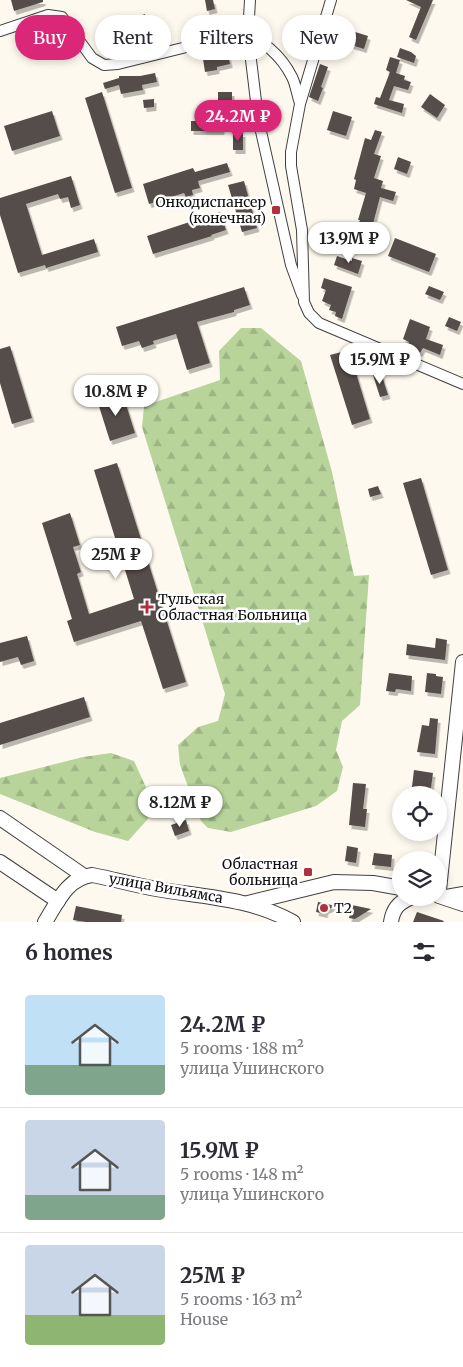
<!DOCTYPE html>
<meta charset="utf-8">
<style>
body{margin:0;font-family:Merriweather,serif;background:#f2f2f3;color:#2b2b33;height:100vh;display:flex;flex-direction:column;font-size:19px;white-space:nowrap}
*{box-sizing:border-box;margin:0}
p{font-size:16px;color:#7c7c81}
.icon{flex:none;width:28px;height:28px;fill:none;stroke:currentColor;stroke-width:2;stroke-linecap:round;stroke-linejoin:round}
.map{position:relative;height:922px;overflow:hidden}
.side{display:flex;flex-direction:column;background:#fff;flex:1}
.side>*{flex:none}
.guide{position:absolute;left:15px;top:15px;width:434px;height:45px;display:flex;gap:10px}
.tools{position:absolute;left:392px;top:786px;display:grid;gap:10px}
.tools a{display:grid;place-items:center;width:55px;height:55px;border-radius:50%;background:#fff;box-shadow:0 2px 8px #0003;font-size:25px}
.price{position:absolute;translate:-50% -42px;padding:0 11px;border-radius:18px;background:#fff;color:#222;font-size:16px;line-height:32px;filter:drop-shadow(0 1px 2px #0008)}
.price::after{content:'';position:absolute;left:50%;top:30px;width:15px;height:11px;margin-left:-8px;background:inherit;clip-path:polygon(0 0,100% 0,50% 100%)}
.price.selected{background:#db2777;color:#fff}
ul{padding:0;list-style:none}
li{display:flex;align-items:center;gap:15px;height:125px;padding:0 25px}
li+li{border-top:1px solid #e1e1e2}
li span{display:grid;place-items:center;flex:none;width:140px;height:100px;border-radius:5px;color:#555}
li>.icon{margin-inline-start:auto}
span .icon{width:60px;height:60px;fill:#fffc;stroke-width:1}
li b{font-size:21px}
h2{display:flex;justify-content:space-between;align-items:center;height:60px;padding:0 25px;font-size:21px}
.chip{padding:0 18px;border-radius:22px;background:#fff;box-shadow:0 2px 8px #0003;font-size:18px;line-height:45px}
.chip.selected{background:#db2777;color:#fff}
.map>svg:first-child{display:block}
.forest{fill:url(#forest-firs)}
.building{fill:#544d4a;filter:url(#shadow)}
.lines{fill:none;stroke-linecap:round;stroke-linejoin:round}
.minor-casing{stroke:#404040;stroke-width:12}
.tertiary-casing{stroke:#404040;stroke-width:16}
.minor{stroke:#fff;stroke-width:10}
.tertiary{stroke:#fff;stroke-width:14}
.poi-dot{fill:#b1303e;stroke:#fff;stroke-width:2}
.labels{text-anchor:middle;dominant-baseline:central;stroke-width:5;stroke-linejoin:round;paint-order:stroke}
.poi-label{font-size:14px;fill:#0d0d0d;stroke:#fff;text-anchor:end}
.street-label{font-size:14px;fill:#0d0d0d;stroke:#fff}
</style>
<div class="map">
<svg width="463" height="922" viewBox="0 0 463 922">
<defs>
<pattern id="forest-firs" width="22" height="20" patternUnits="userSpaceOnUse" patternTransform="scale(1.25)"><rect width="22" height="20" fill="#b8d49b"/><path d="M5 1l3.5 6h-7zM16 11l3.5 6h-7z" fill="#9db584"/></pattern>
<filter id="shadow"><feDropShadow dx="2.5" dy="4" stdDeviation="0" flood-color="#0004"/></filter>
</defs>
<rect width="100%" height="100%" fill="#fef9ee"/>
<g class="forest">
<path d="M241,328H261L301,361L332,472L354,576L369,575L360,705L342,721L336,750L343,767L337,791L316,806L231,832L208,828L201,821L180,765L178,745L198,727L218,721L225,694L142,427L144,406L220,380L219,351Z"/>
<path d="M111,753L134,761L150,796L148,819L128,841L95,832L0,794V778L83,757Z"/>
</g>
<g class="building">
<path d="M11,0H43V2L14,11Z"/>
<path d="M205,0H213L215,9L207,11Z"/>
<path d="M406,0H433L416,40L409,37L421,7Z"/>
<path d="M145,14L151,33L148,34L149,36L141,39L135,22L138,21L137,17Z"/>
<path d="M352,31L368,36L364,49L348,44Z"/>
<path d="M400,48L411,52L416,56L414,63L397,57Z"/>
<path d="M228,54L230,64L217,67V70L205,72L203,59Z"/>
<path d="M390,57L400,60L396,73L405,76L404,80L411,82L408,90L394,86L389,100L404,104L402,113L374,104L376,97L380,98L390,72L386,70Z"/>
<path d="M320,64L328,67L321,87L323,88L318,101L309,97Z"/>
<path d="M155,73L157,82L142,85L143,90L121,94L119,85L105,89L103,83L119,78V76H140Z"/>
<path d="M102,92L132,188L115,193L85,98Z"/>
<path d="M218,92H232V114H223L222,131H191V121H207L206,102H218Z"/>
<path d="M430,94L445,105L437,118L421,107Z"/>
<path d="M154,99V107L144,108L143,100Z"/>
<path d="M52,111L60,136L12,151L4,126Z"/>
<path d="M333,111L352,117L346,136L327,130Z"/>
<path d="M375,130L382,132L374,154L381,156L374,178L383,181L381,188L396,192L393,201L380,197L368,243L353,237L360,220H358L366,193L354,189L356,180L354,179L365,138L371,140Z"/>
<rect x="233" y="133" width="10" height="17"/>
<path d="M398,157L411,162L407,174L394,169Z"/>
<path d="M227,163L230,172L198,181L200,188L192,190L193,195L186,197L184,193L149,204L143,184L193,168L195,172Z"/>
<path d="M71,176L80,205L71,208L68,197L60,199L58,194L26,204L42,255L94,239L98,252L46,268L45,265L18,273L0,215V198Z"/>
<path d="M244,181L257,228L242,232L228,185Z"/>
<path d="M220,212L226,230L211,235L212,236L153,254L147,236Z"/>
<path d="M395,238L436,254L429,272L388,256Z"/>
<path d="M337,256L352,261V258L362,261L358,274L334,265Z"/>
<path d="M324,278L352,287L342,319L335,316L336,312L329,310L331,305L322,301L326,290L321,288Z"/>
<path d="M429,286L444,292L440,300L425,294Z"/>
<path d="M244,287L250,305L234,310V312L197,322L210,363L187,370L176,334L153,341L154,344L142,348L139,341L122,346L116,327Z"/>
<path d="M449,317L461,322L457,331L445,326Z"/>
<path d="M410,319L430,327L426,339L443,345L440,355L423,348L420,353L406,347L409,342L403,339Z"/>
<path d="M10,346L32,418L12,424L0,383V349Z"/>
<path d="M349,350L370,419L352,425L330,355Z"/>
<path d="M381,373L388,395L380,397L373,375Z"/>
<path d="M122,392L135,433L110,441L97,400Z"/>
<path d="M117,463L186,682L163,689L141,621L74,642L67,621L72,619L42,523L70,513L80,545L73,547L81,572L77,574L89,614L134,599L94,470Z"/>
<path d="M421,478L448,570L431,575L403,483Z"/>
<path d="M378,486L381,494L370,497L368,489Z"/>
<path d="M27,636L34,661L21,665L18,657L0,662V643Z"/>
<path d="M436,638L447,640L445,660L406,655L407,644L435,648Z"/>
<path d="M389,673L412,676L411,691L396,689L395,692L386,691Z"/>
<path d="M427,673L436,674V676L443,677L441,694L425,692Z"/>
<path d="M84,697L90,717L0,745V723Z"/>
<path d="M430,718L438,719L435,754L417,752L422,725L429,726Z"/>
<path d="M414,770L433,773L430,795H411Z"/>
<path d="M353,783L366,784L363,809H367L365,827L349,825Z"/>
<path d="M186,820L189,831L175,836L171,825Z"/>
<path d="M347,846L358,848L356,863L345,861Z"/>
<path d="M374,853L392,855L391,867L372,865Z"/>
<path d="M318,902L336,906L326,910L325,914L316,912Z"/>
<path d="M352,905L371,909L355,919L349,918Z"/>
<path d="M76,906L122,915L121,922H86L73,920Z"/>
<path d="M417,912L444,921L443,922H413Z"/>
</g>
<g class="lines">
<defs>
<g id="minor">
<path d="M250,0L248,35L258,118L291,265L302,295"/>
<path d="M331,0L300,104L291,152V166L302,230L304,302L309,313L319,323L463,384"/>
<path d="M0,31L48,15L62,17L92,58L104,65L118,64L239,34C262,37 282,57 292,77C296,85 297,95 300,103"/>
<path d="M440,896L463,892"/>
</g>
<g id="tertiary">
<path d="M0,818L84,876"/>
<path d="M0,862L58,901"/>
<path d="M439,890L463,662"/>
<path d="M439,896L463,904"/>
<path d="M248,903L334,882L373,883L401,888"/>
<path d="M45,922C57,903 67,878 92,875C113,879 134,885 156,889C203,897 250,898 293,922"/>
<path d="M391,922C393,909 398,903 410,898"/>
</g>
</defs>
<use href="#minor" class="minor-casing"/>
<use href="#tertiary" class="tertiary-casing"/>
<use href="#minor" class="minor"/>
<use href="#tertiary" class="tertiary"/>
</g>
<g class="poi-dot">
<rect x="271" y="205" width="10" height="10" rx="2.5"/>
<path d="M144.5 599.5h5v5h5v5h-5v5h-5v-5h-5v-5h5z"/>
<rect x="303" y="867" width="10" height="10" rx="2.5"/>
<circle cx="324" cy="908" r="5"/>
</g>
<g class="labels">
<g class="poi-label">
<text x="266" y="202">Онкодиспансер<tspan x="266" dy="16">(конечная)</tspan></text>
<text x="158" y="599" text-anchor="start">Тульская<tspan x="158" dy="16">Областная Больница</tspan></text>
<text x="298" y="864">Областная<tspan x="298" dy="16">больница</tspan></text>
<text x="334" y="908" text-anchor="start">T2</text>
</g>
<g class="street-label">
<text transform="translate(166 888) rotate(10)">улица Вильямса</text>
</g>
</g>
</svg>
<div class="tools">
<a><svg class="icon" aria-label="locate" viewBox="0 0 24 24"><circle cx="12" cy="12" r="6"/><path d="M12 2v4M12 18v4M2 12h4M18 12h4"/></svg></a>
<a><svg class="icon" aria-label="layers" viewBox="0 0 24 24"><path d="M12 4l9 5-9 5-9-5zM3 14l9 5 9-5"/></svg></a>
</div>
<b class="price selected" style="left:238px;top:142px">24.2M ₽</b>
<b class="price" style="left:349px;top:264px">13.9M ₽</b>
<b class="price" style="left:380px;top:385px">15.9M ₽</b>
<b class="price" style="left:116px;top:417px">10.8M ₽</b>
<b class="price" style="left:116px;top:580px">25M ₽</b>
<b class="price" style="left:180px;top:828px">8.12M ₽</b>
<div class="guide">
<a class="chip selected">Buy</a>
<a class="chip">Rent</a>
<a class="chip">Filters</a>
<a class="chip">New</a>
</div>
</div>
<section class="side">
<h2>6 homes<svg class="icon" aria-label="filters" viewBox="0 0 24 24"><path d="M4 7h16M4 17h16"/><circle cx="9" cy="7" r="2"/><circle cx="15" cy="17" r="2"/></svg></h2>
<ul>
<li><span style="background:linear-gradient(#bfe0f5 70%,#7fa58c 0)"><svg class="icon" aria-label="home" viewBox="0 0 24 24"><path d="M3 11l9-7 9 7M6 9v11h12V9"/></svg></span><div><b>24.2M ₽</b><p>5 rooms · 188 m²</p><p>улица Ушинского</p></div></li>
<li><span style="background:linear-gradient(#c9d6e8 75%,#7fa58c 0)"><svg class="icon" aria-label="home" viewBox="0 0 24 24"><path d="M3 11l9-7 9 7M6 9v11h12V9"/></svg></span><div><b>15.9M ₽</b><p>5 rooms · 148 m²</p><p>улица Ушинского</p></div></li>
<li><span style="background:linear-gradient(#c9d6e8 70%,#8fb573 0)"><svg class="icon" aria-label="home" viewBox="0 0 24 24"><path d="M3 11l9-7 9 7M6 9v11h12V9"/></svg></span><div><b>25M ₽</b><p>5 rooms · 163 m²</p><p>House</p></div></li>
</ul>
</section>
